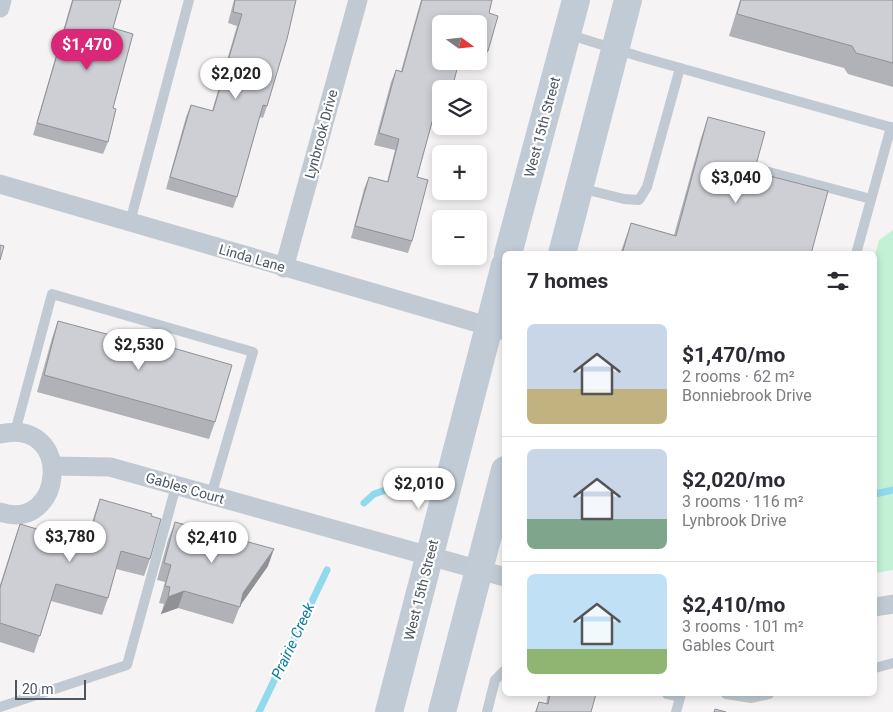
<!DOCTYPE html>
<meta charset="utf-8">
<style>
body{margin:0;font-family:Roboto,sans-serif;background:#f2f2f3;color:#2b2b33;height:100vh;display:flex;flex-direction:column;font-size:19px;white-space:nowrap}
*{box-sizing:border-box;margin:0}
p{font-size:16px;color:#7c7c81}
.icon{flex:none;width:28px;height:28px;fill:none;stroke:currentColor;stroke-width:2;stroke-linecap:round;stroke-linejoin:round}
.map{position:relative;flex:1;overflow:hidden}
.sheet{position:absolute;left:502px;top:251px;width:375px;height:445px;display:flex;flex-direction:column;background:#fff;border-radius:8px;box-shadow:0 2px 8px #0003}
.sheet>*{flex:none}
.needle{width:32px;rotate:105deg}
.fabs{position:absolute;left:432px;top:15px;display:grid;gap:10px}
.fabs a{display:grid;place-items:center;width:55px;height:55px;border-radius:8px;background:#fff;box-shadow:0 2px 8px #0003;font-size:25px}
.scale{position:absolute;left:15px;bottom:12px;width:71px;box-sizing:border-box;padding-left:5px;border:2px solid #4a5661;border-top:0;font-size:14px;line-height:18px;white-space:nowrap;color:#4a5661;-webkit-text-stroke:4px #fff;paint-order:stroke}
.price{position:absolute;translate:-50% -42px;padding:0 11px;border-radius:18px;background:#fff;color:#222;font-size:16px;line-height:32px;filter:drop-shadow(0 1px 2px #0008)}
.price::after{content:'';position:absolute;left:50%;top:30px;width:15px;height:11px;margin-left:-8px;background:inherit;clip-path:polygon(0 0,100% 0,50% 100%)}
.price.active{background:#db2777;color:#fff}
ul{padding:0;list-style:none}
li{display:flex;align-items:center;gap:15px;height:125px;padding:0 25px}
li+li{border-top:1px solid #e1e1e2}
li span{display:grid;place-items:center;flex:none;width:140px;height:100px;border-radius:8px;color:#555}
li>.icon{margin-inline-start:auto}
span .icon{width:60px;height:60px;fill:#fffc;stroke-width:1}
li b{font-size:21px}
h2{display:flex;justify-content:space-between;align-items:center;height:60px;padding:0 25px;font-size:21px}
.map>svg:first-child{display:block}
.green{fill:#c3f1d5}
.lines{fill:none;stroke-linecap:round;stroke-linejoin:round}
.stream{stroke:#90daee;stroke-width:7}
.service{stroke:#c1cad2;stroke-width:10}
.minor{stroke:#c1cad2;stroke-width:19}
.secondary{stroke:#c1cbd6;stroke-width:28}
.wall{fill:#b0b2b7}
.shaded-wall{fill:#909195}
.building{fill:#cdcfd5;stroke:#909195}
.labels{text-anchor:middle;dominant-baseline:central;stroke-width:4.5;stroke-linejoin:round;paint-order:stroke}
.street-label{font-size:14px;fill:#4a5661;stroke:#fff}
.water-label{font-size:15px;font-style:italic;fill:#0c7c9b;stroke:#fff}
</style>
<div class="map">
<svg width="893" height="712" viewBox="0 0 893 712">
<rect width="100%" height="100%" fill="#f5f3f3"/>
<path class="green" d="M893,230V570L875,573V255L879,240Z"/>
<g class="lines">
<g class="stream">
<path d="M875,494L893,490"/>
<path d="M364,503L374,494L418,479"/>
<path d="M259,712L327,570"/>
</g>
<g class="service">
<path d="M567,34L641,57L893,128"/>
<path d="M769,172L871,199"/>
<path d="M580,188L624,199L639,200L647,187L680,68"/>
<path d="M130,222L189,0"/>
<path d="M856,254L891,127"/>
<path d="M15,432L52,294L253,352L211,496"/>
<path d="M875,668L893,663"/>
<path d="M667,694L680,697"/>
<path d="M726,694L751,698L769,694"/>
<path d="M0,707L127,665L176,486"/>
<path d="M487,712L495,680L505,670"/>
<path d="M676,712L681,694"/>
</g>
<g class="minor">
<path d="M0,8L2,0"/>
<path d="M0,184L505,331"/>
<path d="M284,268L358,0"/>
<path d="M0,434C75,417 64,534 0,512"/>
<path d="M53,466L110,467L505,577"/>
<path d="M875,607L893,604"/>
</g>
<g class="secondary">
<path d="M508,254L576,0"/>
<path d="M562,254L628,0"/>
<path d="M389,712L505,265"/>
<path d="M442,712L505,470"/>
</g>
</g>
<g class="wall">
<path d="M72,0H121L113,28V108L108,142L103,154L33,135Z"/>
<path d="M234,0H296L267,106L263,118L260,117L237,197L233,208L166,189L186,117L191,105L212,111L237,26L228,23Z"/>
<path d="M421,0H492L489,13L488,51L484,63L476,61H479V24H441V126L432,123L417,177L412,241L408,253L351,238L364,189L369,177L387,182L395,150L374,145L391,82L396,70L401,71Z"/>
<path d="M740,0H893V87L848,74L844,68L729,36Z"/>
<path d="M708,117L754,172L811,254H620L631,223L674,235L701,138Z"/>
<path d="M58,321L215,422L209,439L37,392L52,338Z"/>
<path d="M100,499L151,516L150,559L144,576L116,569L108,598L102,615L51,601L34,653L0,642V585L14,541L20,524L86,544L94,516Z"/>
<path d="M175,522L268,566L240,606L233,624L178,608L161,614L164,604L159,603L165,582L157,580L168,540Z"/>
<path d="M548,694H596L591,712H535L539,702L546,704Z"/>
</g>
<g class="shaded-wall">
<path d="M274,549L268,566L239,607L243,593Z"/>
<path d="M184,591L178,608L161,614L168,597Z"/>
</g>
<g class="building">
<path d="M73,0H121L113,28L133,34L113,108L116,109L108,142L37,123Z"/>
<path d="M235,0H296L287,39L267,106L263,105L237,197L170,177L191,105L213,111L242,14L233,12Z"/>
<path d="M422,0H492L489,13L498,16L488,51L479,49V24H441V61H459L452,89H441V112L435,111L417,177L428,180L412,241L355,226L369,177L388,182L399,139L379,133L396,70L402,72Z"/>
<path d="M741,0H893V63L856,53L852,46L737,14Z"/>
<path d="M708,117L765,132L754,172L828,191L811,254H622L631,223L676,236Z"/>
<path d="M0,245L4,246L0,260Z"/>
<path d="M58,321L155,347L156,343L232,365L215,422L44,375Z"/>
<path d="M100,499L152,514L151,516L161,519L150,559L121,551L108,598L56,584L40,636L0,623V588L20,524L87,544Z"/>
<path d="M175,522L274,549L243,593L240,607L184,591L168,597L170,587L165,586L171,565L164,563Z"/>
<path d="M550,694H596L591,712H536L539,702L548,704Z"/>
<path d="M715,709L726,712H714Z"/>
</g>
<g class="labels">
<g class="street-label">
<text transform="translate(542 127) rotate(-75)">West 15th Street</text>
<text transform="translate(321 134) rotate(-75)">Lynbrook Drive</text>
<text transform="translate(252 258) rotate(16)">Linda Lane</text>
<text transform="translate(185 488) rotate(16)">Gables Court</text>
<text transform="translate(421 590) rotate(-76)">West 15th Street</text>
</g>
<g class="water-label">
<text transform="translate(293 641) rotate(-65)">Prairie Creek</text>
</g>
</g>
</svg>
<div class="fabs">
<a><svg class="needle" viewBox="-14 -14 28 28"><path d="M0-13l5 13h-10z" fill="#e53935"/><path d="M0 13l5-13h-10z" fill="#7c7c81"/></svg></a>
<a><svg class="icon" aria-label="layers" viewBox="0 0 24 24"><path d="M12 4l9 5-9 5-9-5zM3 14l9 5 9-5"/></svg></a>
<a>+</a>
<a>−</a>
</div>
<div class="scale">20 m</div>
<b class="price active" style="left:87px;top:71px">$1,470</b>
<b class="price" style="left:236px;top:100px">$2,020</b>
<b class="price" style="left:736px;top:204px">$3,040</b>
<b class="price" style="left:139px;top:371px">$2,530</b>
<b class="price" style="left:419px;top:510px">$2,010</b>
<b class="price" style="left:70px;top:563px">$3,780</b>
<b class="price" style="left:212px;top:564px">$2,410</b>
<section class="sheet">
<h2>7 homes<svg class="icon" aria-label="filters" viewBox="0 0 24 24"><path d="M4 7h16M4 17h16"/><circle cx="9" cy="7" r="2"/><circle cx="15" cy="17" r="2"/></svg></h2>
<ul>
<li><span style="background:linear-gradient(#c9d6e8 65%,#c2b280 0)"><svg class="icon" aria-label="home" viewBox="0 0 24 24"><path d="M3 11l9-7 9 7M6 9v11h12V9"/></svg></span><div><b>$1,470/mo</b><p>2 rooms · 62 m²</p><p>Bonniebrook Drive</p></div></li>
<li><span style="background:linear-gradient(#c9d6e8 70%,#7fa58c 0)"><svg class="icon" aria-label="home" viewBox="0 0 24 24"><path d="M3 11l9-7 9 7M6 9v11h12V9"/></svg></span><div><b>$2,020/mo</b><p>3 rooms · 116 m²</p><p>Lynbrook Drive</p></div></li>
<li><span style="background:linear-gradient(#bfe0f5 75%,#8fb573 0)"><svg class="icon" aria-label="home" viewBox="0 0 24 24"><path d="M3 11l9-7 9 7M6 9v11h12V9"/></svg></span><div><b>$2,410/mo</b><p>3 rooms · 101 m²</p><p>Gables Court</p></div></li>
</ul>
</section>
</div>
